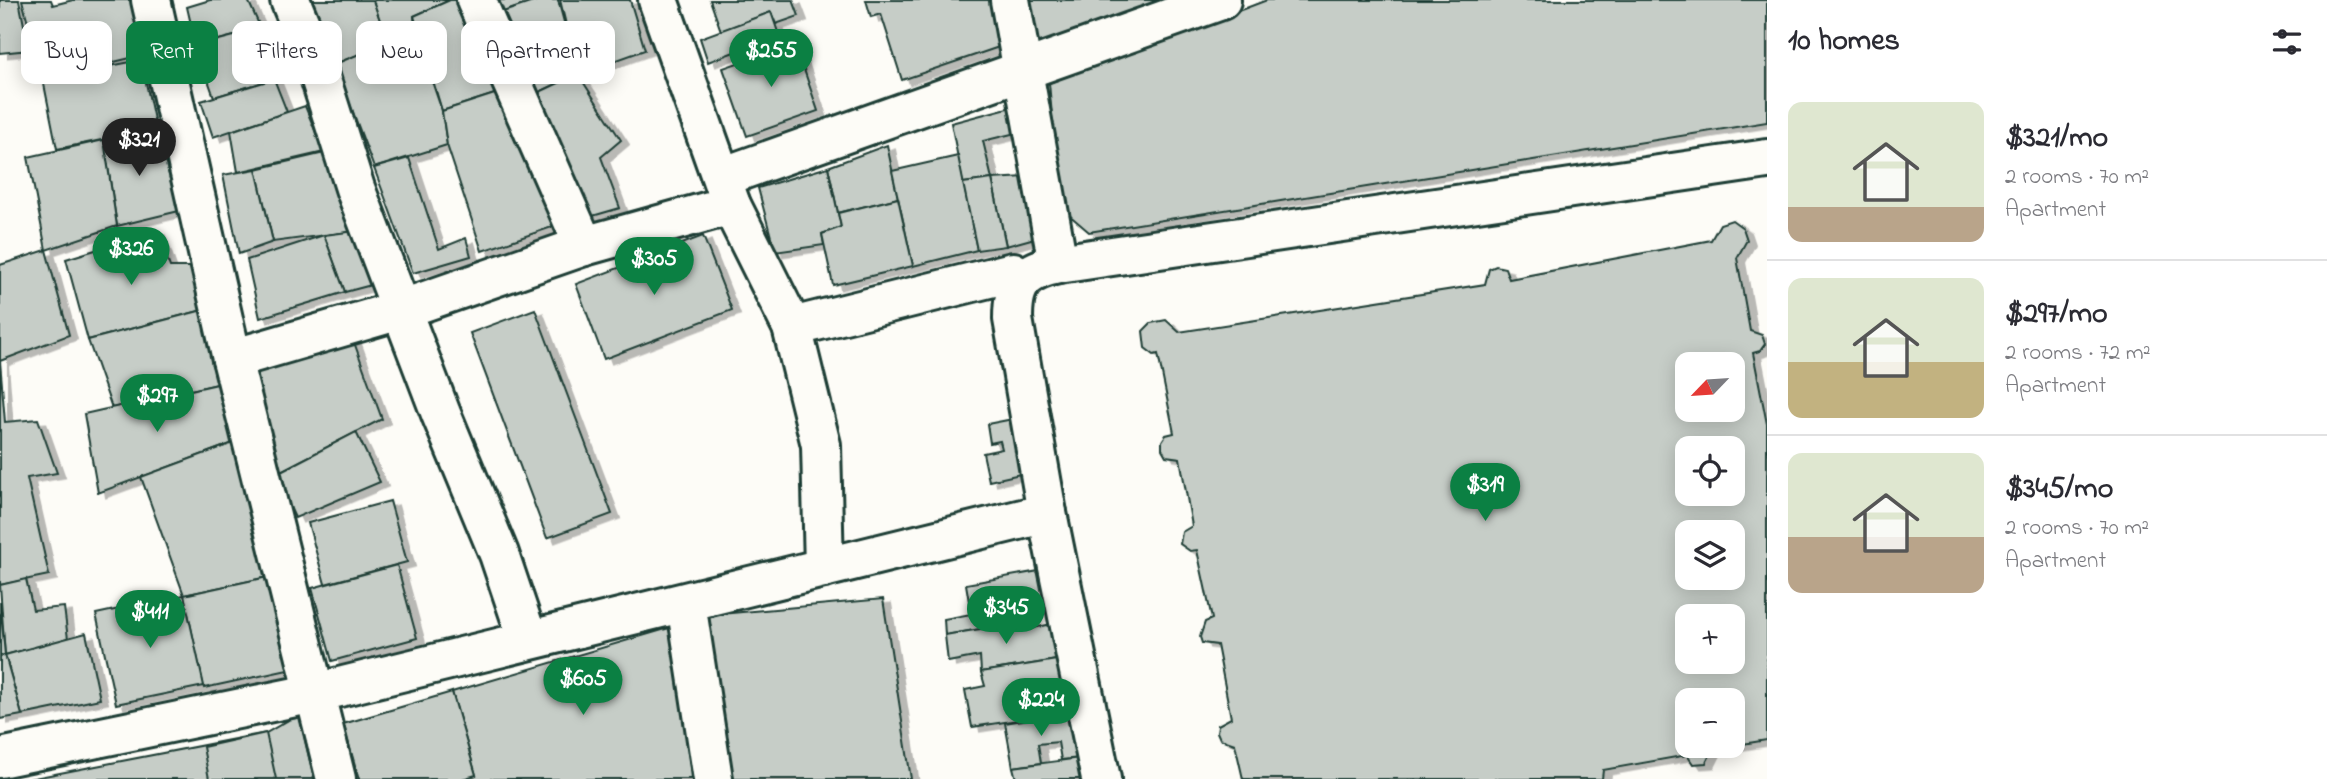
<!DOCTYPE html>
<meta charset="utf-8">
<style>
body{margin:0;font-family:"Indie Flower",sans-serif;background:#f2f2f3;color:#2b2b33;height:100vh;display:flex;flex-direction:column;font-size:26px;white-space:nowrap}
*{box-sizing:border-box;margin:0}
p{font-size:23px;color:#7c7c81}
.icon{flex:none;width:38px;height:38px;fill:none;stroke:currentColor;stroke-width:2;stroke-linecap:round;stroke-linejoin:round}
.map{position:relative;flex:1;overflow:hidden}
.panel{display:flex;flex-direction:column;background:#fff;width:560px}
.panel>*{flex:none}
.guide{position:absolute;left:21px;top:21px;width:665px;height:63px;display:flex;gap:14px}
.needle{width:46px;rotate:245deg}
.buttons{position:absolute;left:1675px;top:352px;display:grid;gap:14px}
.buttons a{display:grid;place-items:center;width:70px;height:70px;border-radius:14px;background:#fff;box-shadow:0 4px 18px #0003;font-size:35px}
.price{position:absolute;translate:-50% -60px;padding:0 16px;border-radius:24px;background:#0b8043;color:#fff;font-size:23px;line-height:46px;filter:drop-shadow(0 2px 4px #0008)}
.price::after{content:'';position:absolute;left:50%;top:42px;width:21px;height:16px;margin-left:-10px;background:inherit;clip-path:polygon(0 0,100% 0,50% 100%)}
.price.current{background:#222;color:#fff}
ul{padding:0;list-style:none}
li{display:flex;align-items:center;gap:21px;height:175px;padding:0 21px}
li+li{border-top:2px solid #e1e1e2}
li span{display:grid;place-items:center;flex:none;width:196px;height:140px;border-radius:14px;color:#555}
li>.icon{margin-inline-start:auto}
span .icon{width:84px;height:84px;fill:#fffc;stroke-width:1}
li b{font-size:30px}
h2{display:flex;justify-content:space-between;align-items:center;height:84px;padding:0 21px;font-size:30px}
.chip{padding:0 24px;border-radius:14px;background:#fff;box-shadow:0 4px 18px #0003;font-size:24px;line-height:63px}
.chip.current{background:#0b8043;color:#fff}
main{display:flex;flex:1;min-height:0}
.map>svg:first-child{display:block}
.building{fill:#c6cdc7;stroke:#1f3d34;stroke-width:2;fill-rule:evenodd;filter:url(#shadow)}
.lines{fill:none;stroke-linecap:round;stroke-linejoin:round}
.minor-casing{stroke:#1f3d34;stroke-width:44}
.minor{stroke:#fdfcf7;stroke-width:38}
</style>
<main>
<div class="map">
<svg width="1767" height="779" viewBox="0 0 1767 779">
<defs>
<filter id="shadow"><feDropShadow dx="8" dy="4.5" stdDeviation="0" flood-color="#0004"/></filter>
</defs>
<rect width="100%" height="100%" fill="#fdfcf7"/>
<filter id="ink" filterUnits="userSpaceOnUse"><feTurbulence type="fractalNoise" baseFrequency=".0143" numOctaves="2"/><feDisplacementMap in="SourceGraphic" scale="14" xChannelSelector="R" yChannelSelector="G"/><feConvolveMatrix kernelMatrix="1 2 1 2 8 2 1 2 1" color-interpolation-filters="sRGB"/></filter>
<g filter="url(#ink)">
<g class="building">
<path d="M0,0H19L29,50L0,53Z"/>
<path d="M22,0H51L53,5L73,0H132L143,55L43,79Z"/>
<path d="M210,0H248L261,29L196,46L187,7Z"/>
<path d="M310,0H373L388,43L335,64Z"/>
<path d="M373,0H450L414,16L415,31L388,43Z"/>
<path d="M450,0H460L504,91L442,111L414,16Z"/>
<path d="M493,0H539L500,13Z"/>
<path d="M539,0H558L578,74L531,96L500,13Z"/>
<path d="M560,0H630L645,50L578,74Z"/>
<path d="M710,0H793L799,16L776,24L771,12L721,31Z"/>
<path d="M866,0H993L999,47L902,80L881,14L871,17Z"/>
<path d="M1025,0H1166L1031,51Z"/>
<path d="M1267,0H1767V122L1089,232L1068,214L1055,148L1049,83Z"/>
<path d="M771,12L779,35L708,62L700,38Z"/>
<path d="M261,29L274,79L214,97L196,46Z"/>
<path d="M415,31L442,111L447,145L374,168L335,64Z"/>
<path d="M795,43L818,111L747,136L723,68Z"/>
<path d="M141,60L156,129L57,149L43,79Z"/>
<path d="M578,74L621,140L601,157L620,208L589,217L531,96Z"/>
<path d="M274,79L287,112L213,137L201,101Z"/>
<path d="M504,91L561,224L482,251L447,145L442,111Z"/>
<path d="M305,106L324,152L238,172L231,131Z"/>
<path d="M1015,106L1020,132L983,141L992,179L963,183L951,123Z"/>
<path d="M156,129L179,211L117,226L104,140Z"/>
<path d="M104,140L117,226L46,250L28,157Z"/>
<path d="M887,145L898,198L838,213L828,167Z"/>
<path d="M333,151L356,231L273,242L256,169Z"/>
<path d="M958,156L977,250L913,266L892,171Z"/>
<path d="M409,158L439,249L466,238L471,256L413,273L374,168Z"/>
<path d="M828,167L841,227L822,234L824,245L775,252L758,188Z"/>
<path d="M256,169L273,242L239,254L223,175Z"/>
<path d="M1028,177L1042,236L1006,246L992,179Z"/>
<path d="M992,179L1006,246L977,250L963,183Z"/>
<path d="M898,198L913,266L833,285L822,234L841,227L838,213Z"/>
<path d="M1732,220L1743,228L1747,240L1737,258L1750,331L1762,335L1765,344L1760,351L1753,353L1767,424V740L1713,749L1706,763L1693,764L1687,755L1603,770L1602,779H1243L1235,744L1220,739L1217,732L1218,725L1231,718L1217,645L1202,643L1200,637L1205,622L1212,619L1197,550L1190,551L1180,544L1182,532L1192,526L1180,458L1166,456L1162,449V441L1166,435L1174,433L1158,354L1154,355L1145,348L1143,331L1151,323L1166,320L1179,332L1485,284L1489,269L1496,266L1505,268L1509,279L1711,240L1720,224ZM1687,364H1732V410H1687ZM1687,448H1732V494H1687ZM1687,532H1732V578H1687ZM1687,616H1732V662H1687ZM1687,700H1732V746H1687Z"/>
<path d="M157,231L170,267H190L203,310L88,340L66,259Z"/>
<path d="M356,231L375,284L345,292L324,235Z"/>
<path d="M324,235L345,292L260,318L247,260Z"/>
<path d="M703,236L732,310L604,359L576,284Z"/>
<path d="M46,250L69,335L0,361V265Z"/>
<path d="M535,309L612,514L547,538L470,333Z"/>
<path d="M203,310L222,383L112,408L88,340Z"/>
<path d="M351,334L382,419L275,474L252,370Z"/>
<path d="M0,361L5,422L38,419L57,473L27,478L49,575L0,585Z"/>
<path d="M222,383L236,442L98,493L84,414Z"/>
<path d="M1013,419L1025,473L989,481L983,453L1002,449L1000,441L990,443L987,424Z"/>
<path d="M356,432L380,482L295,518L275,474Z"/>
<path d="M236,442L277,575L184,595L141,477Z"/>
<path d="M390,501L407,562L325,584L308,523Z"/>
<path d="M397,565L417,638L332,661L312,588Z"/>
<path d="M1039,571L1045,602L1024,607L1028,621L945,635L944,619L971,614L966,584Z"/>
<path d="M277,575L297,668L204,688L184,595Z"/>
<path d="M26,579L33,610L64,607L68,639L5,655L0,585Z"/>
<path d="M184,595L204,686L116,704L96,614Z"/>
<path d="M883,599L911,779H723L699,616Z"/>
<path d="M0,602L5,655L0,656Z"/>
<path d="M1028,621L1029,629L1056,623L1063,659L981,672L980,656L948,662L945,635Z"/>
<path d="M676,626L691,779H462L476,775L452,692Z"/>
<path d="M86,633L100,699L22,715L5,655Z"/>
<path d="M5,655L22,715L0,719V656Z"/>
<path d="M1063,659L1071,712L972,727L965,690L985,686L981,672Z"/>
<path d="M452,692L476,775L462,779H359L343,724Z"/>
<path d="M1071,712L1080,758L1061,760L1058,742L1038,744L1041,763L1013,767L1005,723Z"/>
<path d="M299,714L314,779H29L266,733Z"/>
<path d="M266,733L276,779H209L203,747Z"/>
<path d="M1080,758L1084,779H1016L1013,767Z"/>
</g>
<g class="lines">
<defs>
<g id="minor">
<path d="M151,0L232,359L336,779"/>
<path d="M290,0L314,58L355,188L441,414L499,554L528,640"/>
<path d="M476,0L584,246"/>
<path d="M658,0L731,205L792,327L821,445L824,568"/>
<path d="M1010,0L1058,264"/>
<path d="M722,177L1221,0"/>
<path d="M792,327L1013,272L1023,279"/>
<path d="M232,359L400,310L584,246L731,205"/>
<path d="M686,603L713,779"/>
<path d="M0,758L315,693L1047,513"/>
<path d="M1101,779L1047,513L1013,319C1013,284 1022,272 1058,264L1767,159"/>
</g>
</defs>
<use href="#minor" class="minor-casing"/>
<use href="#minor" class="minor"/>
</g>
</g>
</svg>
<div class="buttons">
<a><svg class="needle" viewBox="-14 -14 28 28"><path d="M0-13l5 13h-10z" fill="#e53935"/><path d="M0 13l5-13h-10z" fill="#7c7c81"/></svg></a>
<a><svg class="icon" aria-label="locate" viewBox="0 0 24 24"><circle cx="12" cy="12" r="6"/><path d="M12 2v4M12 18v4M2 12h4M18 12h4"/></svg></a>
<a><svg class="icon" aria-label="layers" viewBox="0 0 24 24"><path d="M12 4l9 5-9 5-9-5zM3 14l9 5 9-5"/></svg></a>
<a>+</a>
<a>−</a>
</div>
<b class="price" style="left:771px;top:89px">$255</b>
<b class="price current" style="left:139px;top:178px">$321</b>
<b class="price" style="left:131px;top:287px">$326</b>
<b class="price" style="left:654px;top:297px">$305</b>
<b class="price" style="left:157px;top:434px">$297</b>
<b class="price" style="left:1485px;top:523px">$319</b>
<b class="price" style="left:1006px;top:646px">$345</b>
<b class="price" style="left:150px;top:650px">$411</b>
<b class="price" style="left:583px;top:717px">$605</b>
<b class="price" style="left:1041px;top:738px">$224</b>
<div class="guide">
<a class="chip">Buy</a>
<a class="chip current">Rent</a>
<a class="chip">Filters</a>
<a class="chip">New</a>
<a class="chip">Apartment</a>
</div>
</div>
<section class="panel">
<h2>10 homes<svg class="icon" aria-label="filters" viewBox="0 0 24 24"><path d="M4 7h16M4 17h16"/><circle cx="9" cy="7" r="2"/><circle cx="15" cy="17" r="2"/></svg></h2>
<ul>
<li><span style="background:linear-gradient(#dfe7d0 75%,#b9a48a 0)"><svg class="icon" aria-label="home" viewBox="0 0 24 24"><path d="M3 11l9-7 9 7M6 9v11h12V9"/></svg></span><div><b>$321/mo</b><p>2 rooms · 70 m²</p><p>Apartment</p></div></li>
<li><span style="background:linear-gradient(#dfe7d0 60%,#c2b280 0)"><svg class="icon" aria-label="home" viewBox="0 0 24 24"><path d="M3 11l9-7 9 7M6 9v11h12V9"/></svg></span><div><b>$297/mo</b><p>2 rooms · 72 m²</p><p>Apartment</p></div></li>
<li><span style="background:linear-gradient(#dfe7d0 60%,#b9a48a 0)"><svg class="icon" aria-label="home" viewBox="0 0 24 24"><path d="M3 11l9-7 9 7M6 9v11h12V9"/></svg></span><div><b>$345/mo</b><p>2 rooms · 70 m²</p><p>Apartment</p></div></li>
</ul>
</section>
</main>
